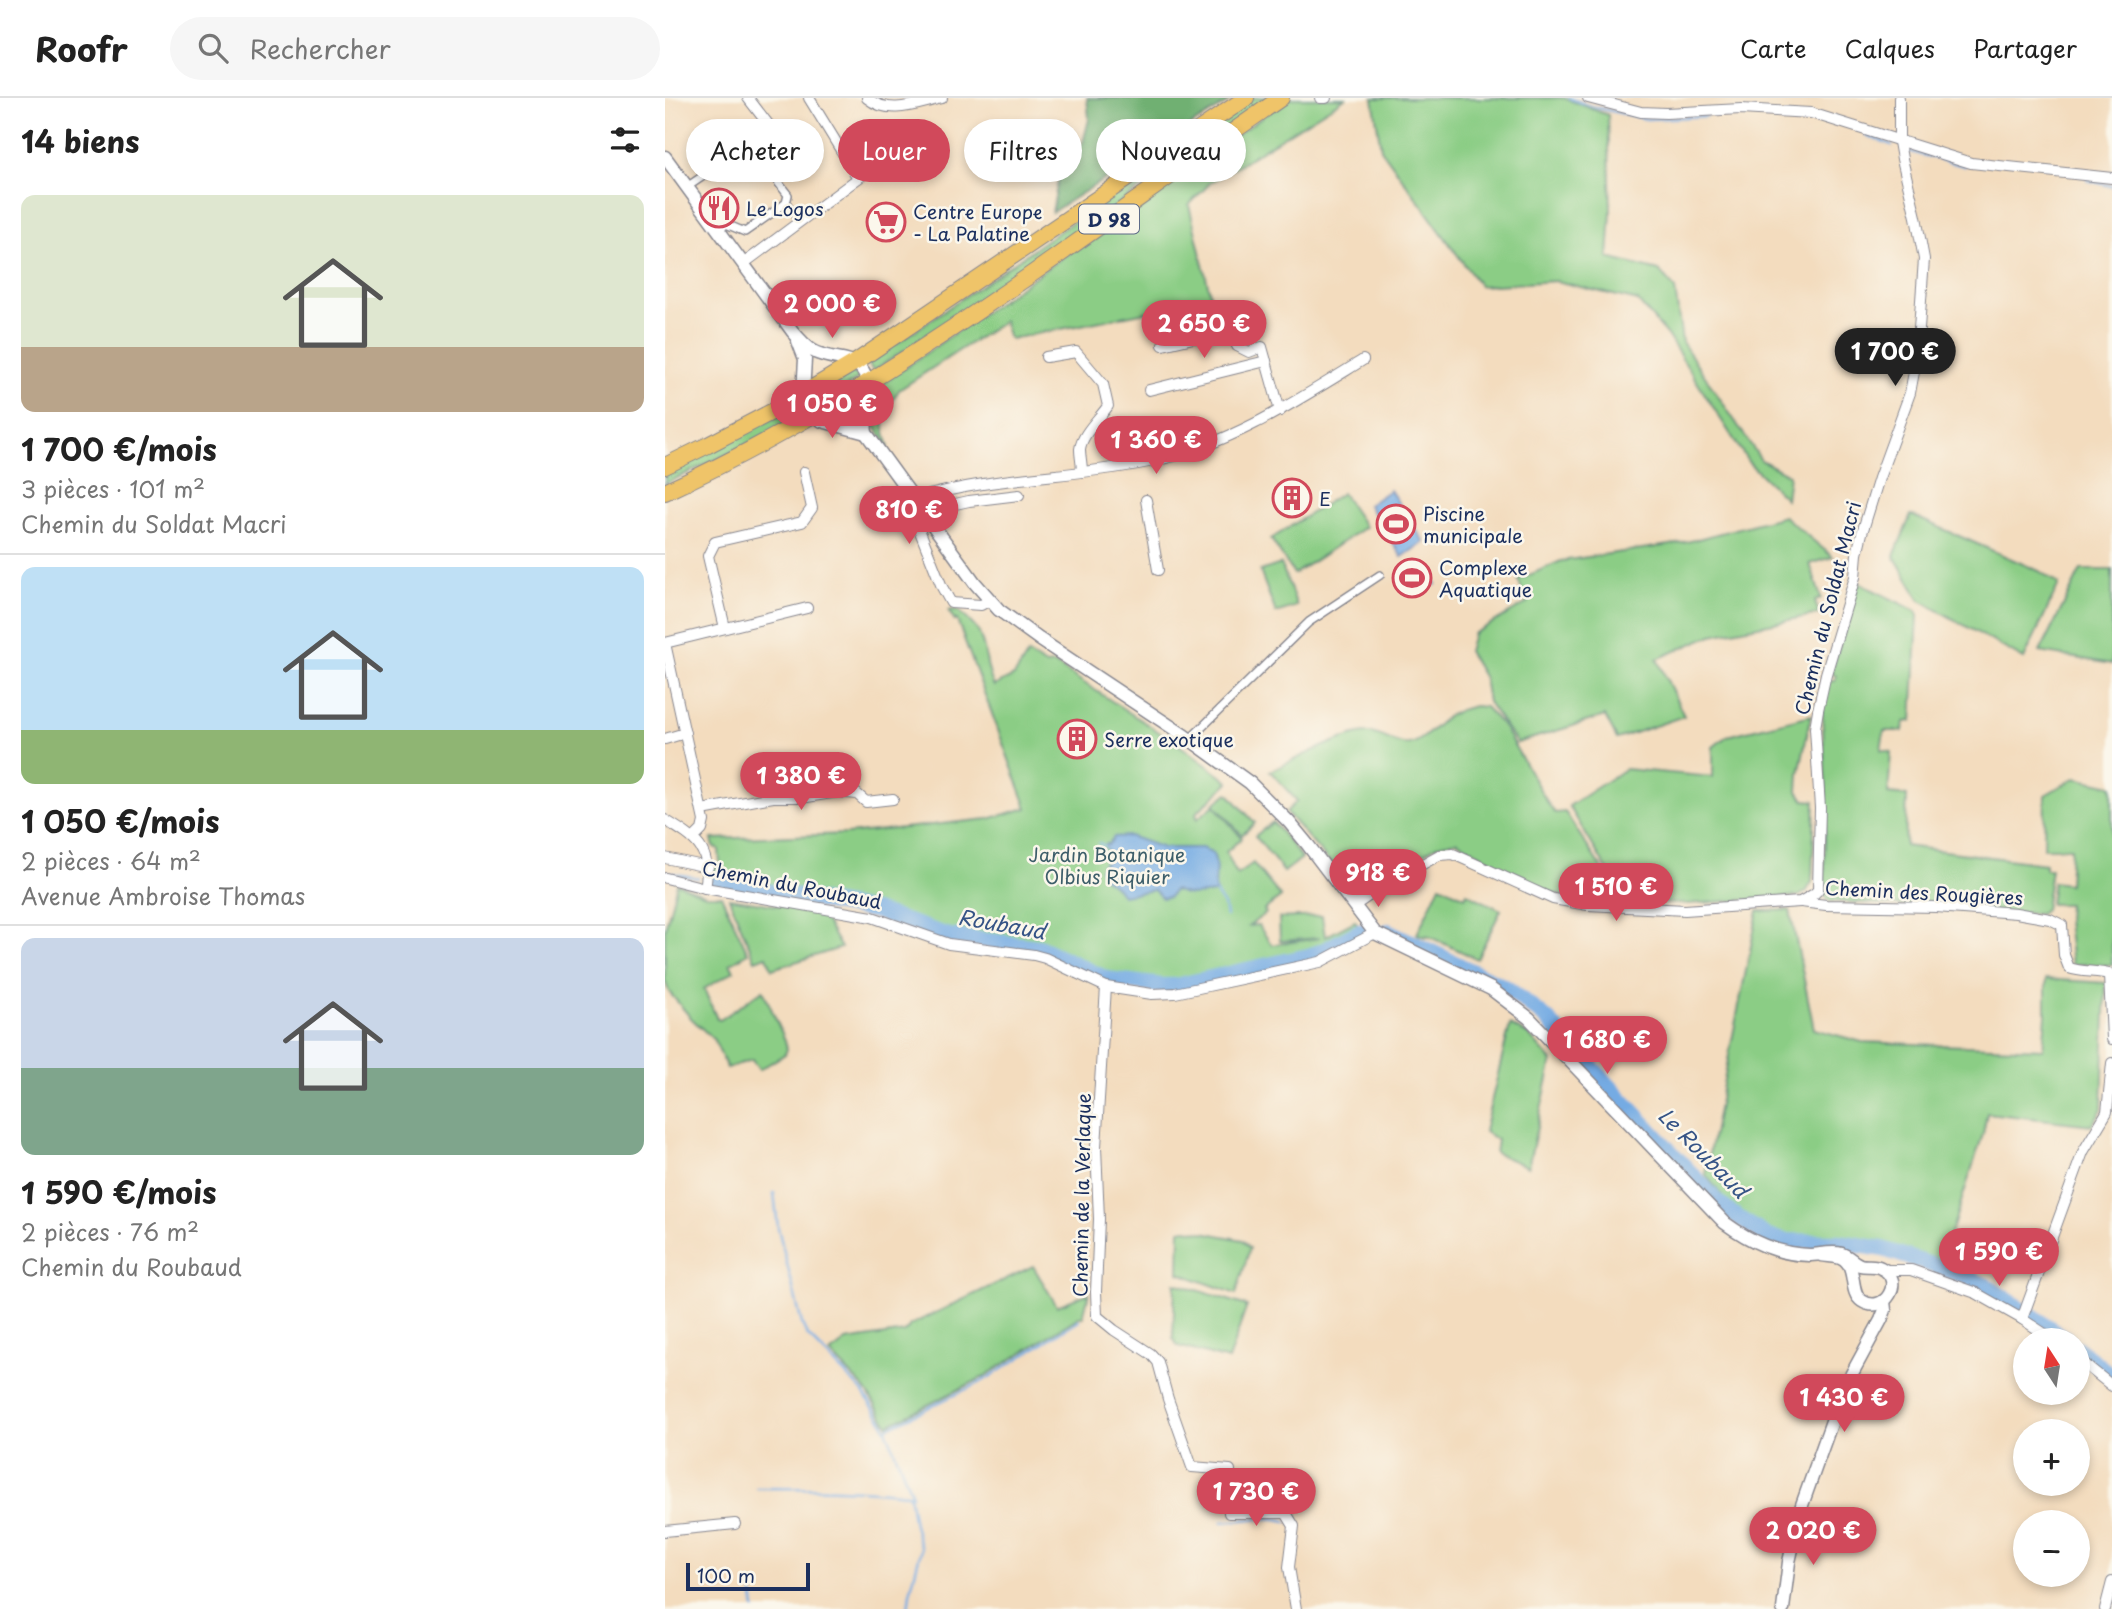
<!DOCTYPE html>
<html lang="fr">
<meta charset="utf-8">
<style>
body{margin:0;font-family:"Playpen Sans",sans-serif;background:#f6f6f6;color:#222;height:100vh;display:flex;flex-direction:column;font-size:26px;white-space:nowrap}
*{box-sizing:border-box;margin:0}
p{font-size:23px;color:#767676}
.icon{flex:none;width:38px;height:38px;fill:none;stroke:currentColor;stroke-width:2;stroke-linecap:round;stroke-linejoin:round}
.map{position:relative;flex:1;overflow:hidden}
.panel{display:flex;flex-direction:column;background:#fff;width:665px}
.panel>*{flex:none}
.top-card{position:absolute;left:21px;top:21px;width:665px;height:63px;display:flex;gap:14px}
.needle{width:46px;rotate:348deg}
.controls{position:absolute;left:1348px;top:1230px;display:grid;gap:14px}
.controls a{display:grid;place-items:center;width:77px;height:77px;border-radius:50%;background:#fff;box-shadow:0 4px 10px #0003;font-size:35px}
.scale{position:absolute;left:21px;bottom:18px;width:124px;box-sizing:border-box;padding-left:7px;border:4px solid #1b2f5e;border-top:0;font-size:19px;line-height:24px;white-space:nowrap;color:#1b2f5e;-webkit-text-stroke:5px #fbf7ec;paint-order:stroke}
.price{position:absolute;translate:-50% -60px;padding:0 16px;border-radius:24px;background:#d1495b;color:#fff;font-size:23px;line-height:46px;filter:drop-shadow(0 2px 4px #0008)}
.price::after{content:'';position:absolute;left:50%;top:42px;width:21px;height:16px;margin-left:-10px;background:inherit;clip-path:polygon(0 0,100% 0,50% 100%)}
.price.on{background:#222;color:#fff}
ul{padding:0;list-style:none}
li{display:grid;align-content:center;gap:14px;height:371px;padding:0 21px}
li+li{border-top:2px solid #e0e0e0}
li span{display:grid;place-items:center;height:217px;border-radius:14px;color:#555}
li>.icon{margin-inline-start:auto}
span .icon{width:126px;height:126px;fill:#fffc;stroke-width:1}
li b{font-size:30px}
h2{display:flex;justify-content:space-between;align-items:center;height:84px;padding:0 21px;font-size:30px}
.tag{padding:0 24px;border-radius:32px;background:#fff;box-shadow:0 4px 10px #0003;font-size:24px;line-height:63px}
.tag.on{background:#d1495b;color:#fff}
header{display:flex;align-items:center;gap:42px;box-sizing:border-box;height:98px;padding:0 35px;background:#fff;border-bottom:2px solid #e0e0e0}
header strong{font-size:33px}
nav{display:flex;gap:38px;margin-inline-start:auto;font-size:24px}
.search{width:490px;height:63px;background:#f6f6f6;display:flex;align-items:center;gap:18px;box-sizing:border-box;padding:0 24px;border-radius:38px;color:#767676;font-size:26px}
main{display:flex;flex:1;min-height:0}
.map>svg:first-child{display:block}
.green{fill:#8bcd85;stroke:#537e72;stroke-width:2}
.forest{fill:#70b072;stroke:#467068;stroke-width:2}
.water{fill:#74abe3;stroke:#486da0;stroke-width:2}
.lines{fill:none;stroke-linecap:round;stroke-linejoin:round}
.stream{stroke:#74abe3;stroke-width:2.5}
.river{stroke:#74abe3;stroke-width:16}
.pedestrian-casing{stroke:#87868e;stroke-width:10}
.minor-casing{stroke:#87868e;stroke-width:12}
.tertiary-casing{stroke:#87868e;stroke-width:15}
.trunk-casing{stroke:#87868e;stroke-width:18}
.pedestrian{stroke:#fff;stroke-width:7}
.minor{stroke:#fff;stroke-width:10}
.tertiary{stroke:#fff;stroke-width:12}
.trunk{stroke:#efc469;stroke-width:16}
.labels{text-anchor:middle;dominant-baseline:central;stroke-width:5;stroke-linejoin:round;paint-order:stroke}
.shield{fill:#fbf7ec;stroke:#5e6b89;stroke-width:2}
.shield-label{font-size:18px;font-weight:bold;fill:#1b2f5e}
.poi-label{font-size:19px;fill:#1b2f5e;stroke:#fbf7ec;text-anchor:start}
.street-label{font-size:19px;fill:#1b2f5e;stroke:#fbf7ec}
.park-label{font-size:19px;fill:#3d5e6a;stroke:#fbf7ec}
.water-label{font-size:21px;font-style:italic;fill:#365486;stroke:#fbf7ec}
</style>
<header>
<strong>Roofr</strong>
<div class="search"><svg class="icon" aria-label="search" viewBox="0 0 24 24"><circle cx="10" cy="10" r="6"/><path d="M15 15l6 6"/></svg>Rechercher</div>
<nav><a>Carte</a><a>Calques</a><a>Partager</a></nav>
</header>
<main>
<section class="panel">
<h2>14 biens<svg class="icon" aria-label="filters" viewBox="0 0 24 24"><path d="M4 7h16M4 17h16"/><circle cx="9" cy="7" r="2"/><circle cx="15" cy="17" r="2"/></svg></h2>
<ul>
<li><span style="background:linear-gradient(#dfe7d0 70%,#b9a48a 0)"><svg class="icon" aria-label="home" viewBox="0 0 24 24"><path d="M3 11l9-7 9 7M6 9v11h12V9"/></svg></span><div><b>1 700 €/mois</b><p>3 pièces · 101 m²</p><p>Chemin du Soldat Macri</p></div></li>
<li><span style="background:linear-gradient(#bfe0f5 75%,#8fb573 0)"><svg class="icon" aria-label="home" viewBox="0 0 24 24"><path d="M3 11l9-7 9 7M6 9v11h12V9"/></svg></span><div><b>1 050 €/mois</b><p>2 pièces · 64 m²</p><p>Avenue Ambroise Thomas</p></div></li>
<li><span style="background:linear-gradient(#c9d6e8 60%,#7fa58c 0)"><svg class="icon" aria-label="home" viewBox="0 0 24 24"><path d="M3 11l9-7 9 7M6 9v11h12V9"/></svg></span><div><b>1 590 €/mois</b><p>2 pièces · 76 m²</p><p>Chemin du Roubaud</p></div></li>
</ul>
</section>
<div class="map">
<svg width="1447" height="1511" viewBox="0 0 1447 1511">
<rect width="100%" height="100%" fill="#fbf7ec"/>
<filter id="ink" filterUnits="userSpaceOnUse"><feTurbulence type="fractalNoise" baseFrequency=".0143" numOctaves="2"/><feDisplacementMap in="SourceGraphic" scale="14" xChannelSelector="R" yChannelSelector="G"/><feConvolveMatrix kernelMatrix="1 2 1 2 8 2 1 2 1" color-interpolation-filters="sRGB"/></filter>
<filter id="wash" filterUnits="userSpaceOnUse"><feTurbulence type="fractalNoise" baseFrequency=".00686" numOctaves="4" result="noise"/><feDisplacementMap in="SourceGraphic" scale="28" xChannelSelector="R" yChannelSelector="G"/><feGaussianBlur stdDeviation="1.57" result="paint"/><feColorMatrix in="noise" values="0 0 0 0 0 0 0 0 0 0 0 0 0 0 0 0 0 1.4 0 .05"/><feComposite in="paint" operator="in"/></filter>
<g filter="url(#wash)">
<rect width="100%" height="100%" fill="#f3dcbe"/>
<g class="green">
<path d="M588,0H607L257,241L208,273L203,265Z"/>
<path d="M624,0H680L545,85L524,107L547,204L541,202L346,241L343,239L339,223L234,292L219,316V330L224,350L205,321L210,291Z"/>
<path d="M708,0H899L943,17L946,114L943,160L994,173L1010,191L1017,244L1096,362L1124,377L1121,401L1084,365L1002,237L973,203L891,183L815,188L716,51Z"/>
<path d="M187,275L192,276L193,281L152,308L149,307L146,301L149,298Z"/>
<path d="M130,308L136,317L90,343L0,386V374Z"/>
<path d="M677,395L700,429L629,476L606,441Z"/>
<path d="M1246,417L1374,473L1394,486L1359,561L1255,502L1229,458Z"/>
<path d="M1119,418L1168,459L1145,466L1156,500L1150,503L1154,516L1047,537L992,561L1019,618L952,641L940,618L852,645L823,604L819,580L803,553L808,536L862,505L853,482L896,463L1018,445Z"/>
<path d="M616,466L632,508L611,515L595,473Z"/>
<path d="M1416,472H1447V566L1375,554Z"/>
<path d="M1194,485L1251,513L1253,518L1247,623L1239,624L1238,633H1219L1216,652L1226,654L1223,696L1242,698L1240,748L1380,766V771H1386L1380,812L1375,816L1164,803L1159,796L1161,695L1157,609L1162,583H1170L1171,578L1166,575Z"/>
<path d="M283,512H293C300,519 308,526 313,533C322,550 320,571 329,588L349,578L363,556L381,567L390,566L517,649L564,684L531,715L532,721L549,707L577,740L561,754L572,777L588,765L616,799L599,812L601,815L584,828L593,827L607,847L655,840L615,843L614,820L657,818L660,839L690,823L695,828L646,851L504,883L445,876L428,870L380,846L362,841L285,833L210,807L45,778L48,770L55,768L54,751L49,749L47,741L182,736L323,721L362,710L292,522L290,523Z"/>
<path d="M810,608L820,609L838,628L884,707L890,715L900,714L948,788L951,796L948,803C934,802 919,802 904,799C863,792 828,761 791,743L773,747L709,785C698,787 688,786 678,780L621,714L632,703L605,673C630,662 678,636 702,635C716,634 730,648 744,646C760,643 772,625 785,617C792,612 801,610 810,608Z"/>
<path d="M1146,617L1134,676L1133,693L1139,702L1150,703L1147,784L1141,794L1134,798L1023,806L964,803L955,793L904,708L960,671L1048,679V649L1062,638Z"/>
<path d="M1410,680L1447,688V867L1407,866L1402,822L1403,806H1385L1388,784L1404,786L1406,750H1379L1380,697Z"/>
<path d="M563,695L590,725L577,737L549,706Z"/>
<path d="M608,724L637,760L619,774L590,738Z"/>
<path d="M12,785L41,797H56L83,855L65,866L69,873L39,891L52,921L55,922L98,892L120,942L122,951L120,956L94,972L87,962L62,970L49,942L26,920L4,894L0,882V831Z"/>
<path d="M775,787L800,799L802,795L836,812L812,861L761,837L760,839L752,836Z"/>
<path d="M64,800L155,814L176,850L107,871L102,858L90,862Z"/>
<path d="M1125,812L1149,931L1197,944L1378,951L1381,917V881L1441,885L1437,1011L1427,1027L1322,1015L1318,1036L1277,1163L1214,1144L1124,1140L1106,1134L1066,1109L1040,1076L1093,813Z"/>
<path d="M845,927L864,937L887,963L863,1069L830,1055L832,1042L819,1033Z"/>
<path d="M522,1131L578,1142L585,1150L571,1196L514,1175L515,1132Z"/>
<path d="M368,1168L392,1208L424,1195L418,1219H414L317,1280L223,1327L201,1292L165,1255L181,1243L240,1234L245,1227Z"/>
<path d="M510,1185L582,1208L563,1262L513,1248L508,1240Z"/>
</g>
<path class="forest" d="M422,0H570L387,114L394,77L418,44L424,21Z"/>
<g class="water">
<path d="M725,392L759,444L737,459L703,407Z"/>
<path d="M760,469L771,486L754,496L743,479Z"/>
<path d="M464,738L498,750H537L548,756C554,769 548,782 551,795C533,796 527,800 509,792L504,799L497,800L489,792L457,797L451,789L438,779L435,771L441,762L443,753L440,749L441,746L443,747L449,739Z"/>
</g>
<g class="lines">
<g class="stream">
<path d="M904,0L929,9L982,21L1041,18"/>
<path d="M1068,16H1089"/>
<path d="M1120,18L1152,21"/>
<path d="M1201,37L1227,47"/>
<path d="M1243,53L1300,68"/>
<path d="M1422,82L1447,88"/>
<path d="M434,745L440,748"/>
<path d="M0,774L33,780"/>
<path d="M551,795L559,807L561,818"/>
<path d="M109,1095L113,1130L137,1226L142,1237L197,1293L218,1324L247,1397L244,1396L249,1427L256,1451L245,1495L243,1511"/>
<path d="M222,1330L318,1283L414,1222"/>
<path d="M92,1390C143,1390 193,1390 243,1396"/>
<path d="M625,1416L632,1419L631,1426"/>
<path d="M557,1424C575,1423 607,1416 623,1424"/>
<path d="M88,1497L90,1511"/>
</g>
<g class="river">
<path d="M48,783L210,813L284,838L374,849L442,881L497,888H510L643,858L655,854L695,833"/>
<path d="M723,833L842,890L881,920L1051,1102L1063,1113L1103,1139L1120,1143L1174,1144L1218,1151L1297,1177L1320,1187L1403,1242"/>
<path d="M1412,1250L1447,1278"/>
</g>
</g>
</g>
<g filter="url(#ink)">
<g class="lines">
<defs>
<g id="pedestrian">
<path d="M22,89L84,47L123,97L121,105"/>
<path d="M131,118L132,119"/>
<path d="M59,128L61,126L80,134L121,105L126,112"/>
<path d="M525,641L644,524L715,477"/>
</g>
<g id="minor">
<path d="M83,0L103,26"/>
<path d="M144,0L193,80"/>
<path d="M202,0C224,18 251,6 277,0"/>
<path d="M655,0H661"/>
<path d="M923,0L976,14L1001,15L1076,11L1146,15L1306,65L1447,80"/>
<path d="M78,166L231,52"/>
<path d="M498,247L563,232L569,237L572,248L584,254L597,249L615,313"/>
<path d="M381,259L411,254L438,286L443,308C434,321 417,336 415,351C415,358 417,366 417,374"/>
<path d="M484,292L601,263"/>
<path d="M481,402L493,472"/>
<path d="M259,413L304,403L354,397"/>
<path d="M325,502L316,507L286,505L277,489L250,421V401C328,377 413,380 493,362C568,345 633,302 698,262"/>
<path d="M60,530L43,458L50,444L137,424L147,410L139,374"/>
<path d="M0,545L39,723L37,732L29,740"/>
<path d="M0,545L142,510"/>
<path d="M0,641L20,635"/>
<path d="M37,712L108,699H142L173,694L192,696L201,704L228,701"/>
<path d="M0,722C31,741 48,751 40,790"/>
<path d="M0,760L43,769"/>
<path d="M1,780L40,790L207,819L284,846L369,857L380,860L441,889L487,896L510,895L655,864L710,835"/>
<path d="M675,789L695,792L714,789"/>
<path d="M1136,804L1161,807L1271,809L1351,815L1385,821L1397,827L1399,857L1404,870C1418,875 1433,872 1447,877"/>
<path d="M689,808L718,788L774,757L788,756L888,801L923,807L1020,812L1135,804L1149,796L1153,792L1155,710L1150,630L1153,612L1161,576L1190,479L1192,456L1197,435L1214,380L1245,295L1252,258L1259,161L1251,119L1237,61L1234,44V0"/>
<path d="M1444,877L1447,941"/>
<path d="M441,889L431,1049L434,1121L431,1194L432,1218L449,1232L486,1256L493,1264L503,1301L527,1369L565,1372L564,1415H621L629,1428L624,1469L631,1511"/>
<path d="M1220,1172H1246L1311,1195L1357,1221L1389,1242"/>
<path d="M1357,1221L1418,1054L1442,1014L1447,965"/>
<path d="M1412,1260L1447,1288"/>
<path d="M0,1433L70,1426"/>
<path d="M1440,1511L1447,1484"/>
</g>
<g id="tertiary">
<path d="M0,59L128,234C136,242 142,251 152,255C176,265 195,254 204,287C208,302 198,318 201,335L310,485L334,512L374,541L520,638L585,685L624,724L643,747L710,835L826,891L864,920L1060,1125C1086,1144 1112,1156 1144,1157C1154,1157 1167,1153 1177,1156C1183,1158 1188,1164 1195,1167C1202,1169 1209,1166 1216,1170C1241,1181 1220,1218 1197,1203C1182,1193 1195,1165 1172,1159C1167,1158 1161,1158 1156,1157"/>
<path d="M133,243L140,261L138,296L145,312L157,323L201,335"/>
<path d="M1118,1511L1124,1464L1137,1407L1178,1292L1216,1222L1220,1212L1219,1203"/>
</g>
<g id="trunk">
<path d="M0,368L43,347L114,310L191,264L581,0"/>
<path d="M0,394C225,291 414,139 616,0"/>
</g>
</defs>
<use href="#pedestrian" class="pedestrian-casing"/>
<use href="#minor" class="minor-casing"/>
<use href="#tertiary" class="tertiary-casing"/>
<use href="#trunk" class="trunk-casing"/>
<use href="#pedestrian" class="pedestrian"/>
<use href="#minor" class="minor"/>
<use href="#tertiary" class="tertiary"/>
<use href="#trunk" class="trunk"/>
</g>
</g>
<defs>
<symbol id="restaurant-ring" viewBox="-11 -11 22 22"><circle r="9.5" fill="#fbf7ec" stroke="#d1495b" stroke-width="1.5"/><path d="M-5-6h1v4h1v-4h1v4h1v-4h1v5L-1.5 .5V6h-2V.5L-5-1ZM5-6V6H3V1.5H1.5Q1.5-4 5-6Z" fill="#d1495b"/></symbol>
<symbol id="supermarket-ring" viewBox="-11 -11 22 22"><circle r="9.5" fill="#fbf7ec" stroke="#d1495b" stroke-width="1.5"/><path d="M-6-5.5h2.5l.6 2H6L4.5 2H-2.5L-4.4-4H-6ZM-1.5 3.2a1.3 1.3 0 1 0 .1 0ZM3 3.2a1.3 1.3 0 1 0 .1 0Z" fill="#d1495b"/></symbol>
<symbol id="building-ring" viewBox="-11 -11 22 22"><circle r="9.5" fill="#fbf7ec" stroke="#d1495b" stroke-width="1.5"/><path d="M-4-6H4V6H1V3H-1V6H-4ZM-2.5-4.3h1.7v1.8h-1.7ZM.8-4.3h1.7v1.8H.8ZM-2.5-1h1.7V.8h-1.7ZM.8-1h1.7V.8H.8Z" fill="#d1495b"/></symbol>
<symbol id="stadium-ring" viewBox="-11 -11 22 22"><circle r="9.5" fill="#fbf7ec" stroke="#d1495b" stroke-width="1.5"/><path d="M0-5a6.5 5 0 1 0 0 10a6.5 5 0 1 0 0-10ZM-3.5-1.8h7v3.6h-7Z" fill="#d1495b"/></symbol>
</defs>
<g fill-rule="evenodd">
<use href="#restaurant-ring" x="32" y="88" width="44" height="44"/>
<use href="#supermarket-ring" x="199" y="102" width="44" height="44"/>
<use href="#building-ring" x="605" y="378" width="44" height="44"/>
<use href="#stadium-ring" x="709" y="404" width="44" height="44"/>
<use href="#stadium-ring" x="725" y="458" width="44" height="44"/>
<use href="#building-ring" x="390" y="619" width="44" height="44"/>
</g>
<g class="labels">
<rect class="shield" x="414" y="106.5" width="60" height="29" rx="5"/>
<g class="shield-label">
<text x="444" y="121">D 98</text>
</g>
<g class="poi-label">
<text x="81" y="110">Le Logos</text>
<text x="248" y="113">Centre Europe<tspan x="248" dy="22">- La Palatine</tspan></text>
<text x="654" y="400">E</text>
<text x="758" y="415">Piscine<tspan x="758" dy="22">municipale</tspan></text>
<text x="774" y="469">Complexe<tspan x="774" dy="22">Aquatique</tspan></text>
<text x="439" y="641">Serre exotique</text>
</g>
<g class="street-label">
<text transform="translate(1162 510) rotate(-76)">Chemin du Soldat Macri</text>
<text transform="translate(127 786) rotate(11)">Chemin du Roubaud</text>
<text transform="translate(1259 794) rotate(3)">Chemin des Rougières</text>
<text transform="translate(416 1097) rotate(-89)">Chemin de la Verlaque</text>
</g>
<g class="park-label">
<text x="442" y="756">Jardin Botanique<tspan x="442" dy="22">Olbius Riquier</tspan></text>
</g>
<g class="water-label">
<text transform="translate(337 825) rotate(10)">Roubaud</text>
<text transform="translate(1039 1054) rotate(45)">Le Roubaud</text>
</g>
</g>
</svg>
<div class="controls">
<a><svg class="needle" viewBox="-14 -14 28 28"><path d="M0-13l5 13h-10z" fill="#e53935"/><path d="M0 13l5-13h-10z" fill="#767676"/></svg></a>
<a>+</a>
<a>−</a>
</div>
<div class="scale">100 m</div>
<b class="price" style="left:167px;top:242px">2 000 €</b>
<b class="price" style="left:539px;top:262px">2 650 €</b>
<b class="price on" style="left:1230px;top:290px">1 700 €</b>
<b class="price" style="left:167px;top:342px">1 050 €</b>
<b class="price" style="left:491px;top:378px">1 360 €</b>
<b class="price" style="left:244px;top:448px">810 €</b>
<b class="price" style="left:136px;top:714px">1 380 €</b>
<b class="price" style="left:713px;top:811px">918 €</b>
<b class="price" style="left:951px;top:825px">1 510 €</b>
<b class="price" style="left:942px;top:978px">1 680 €</b>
<b class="price" style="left:1334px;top:1190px">1 590 €</b>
<b class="price" style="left:1179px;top:1336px">1 430 €</b>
<b class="price" style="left:591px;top:1430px">1 730 €</b>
<b class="price" style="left:1148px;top:1469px">2 020 €</b>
<div class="top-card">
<a class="tag">Acheter</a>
<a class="tag on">Louer</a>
<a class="tag">Filtres</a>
<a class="tag">Nouveau</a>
</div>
</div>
</main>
